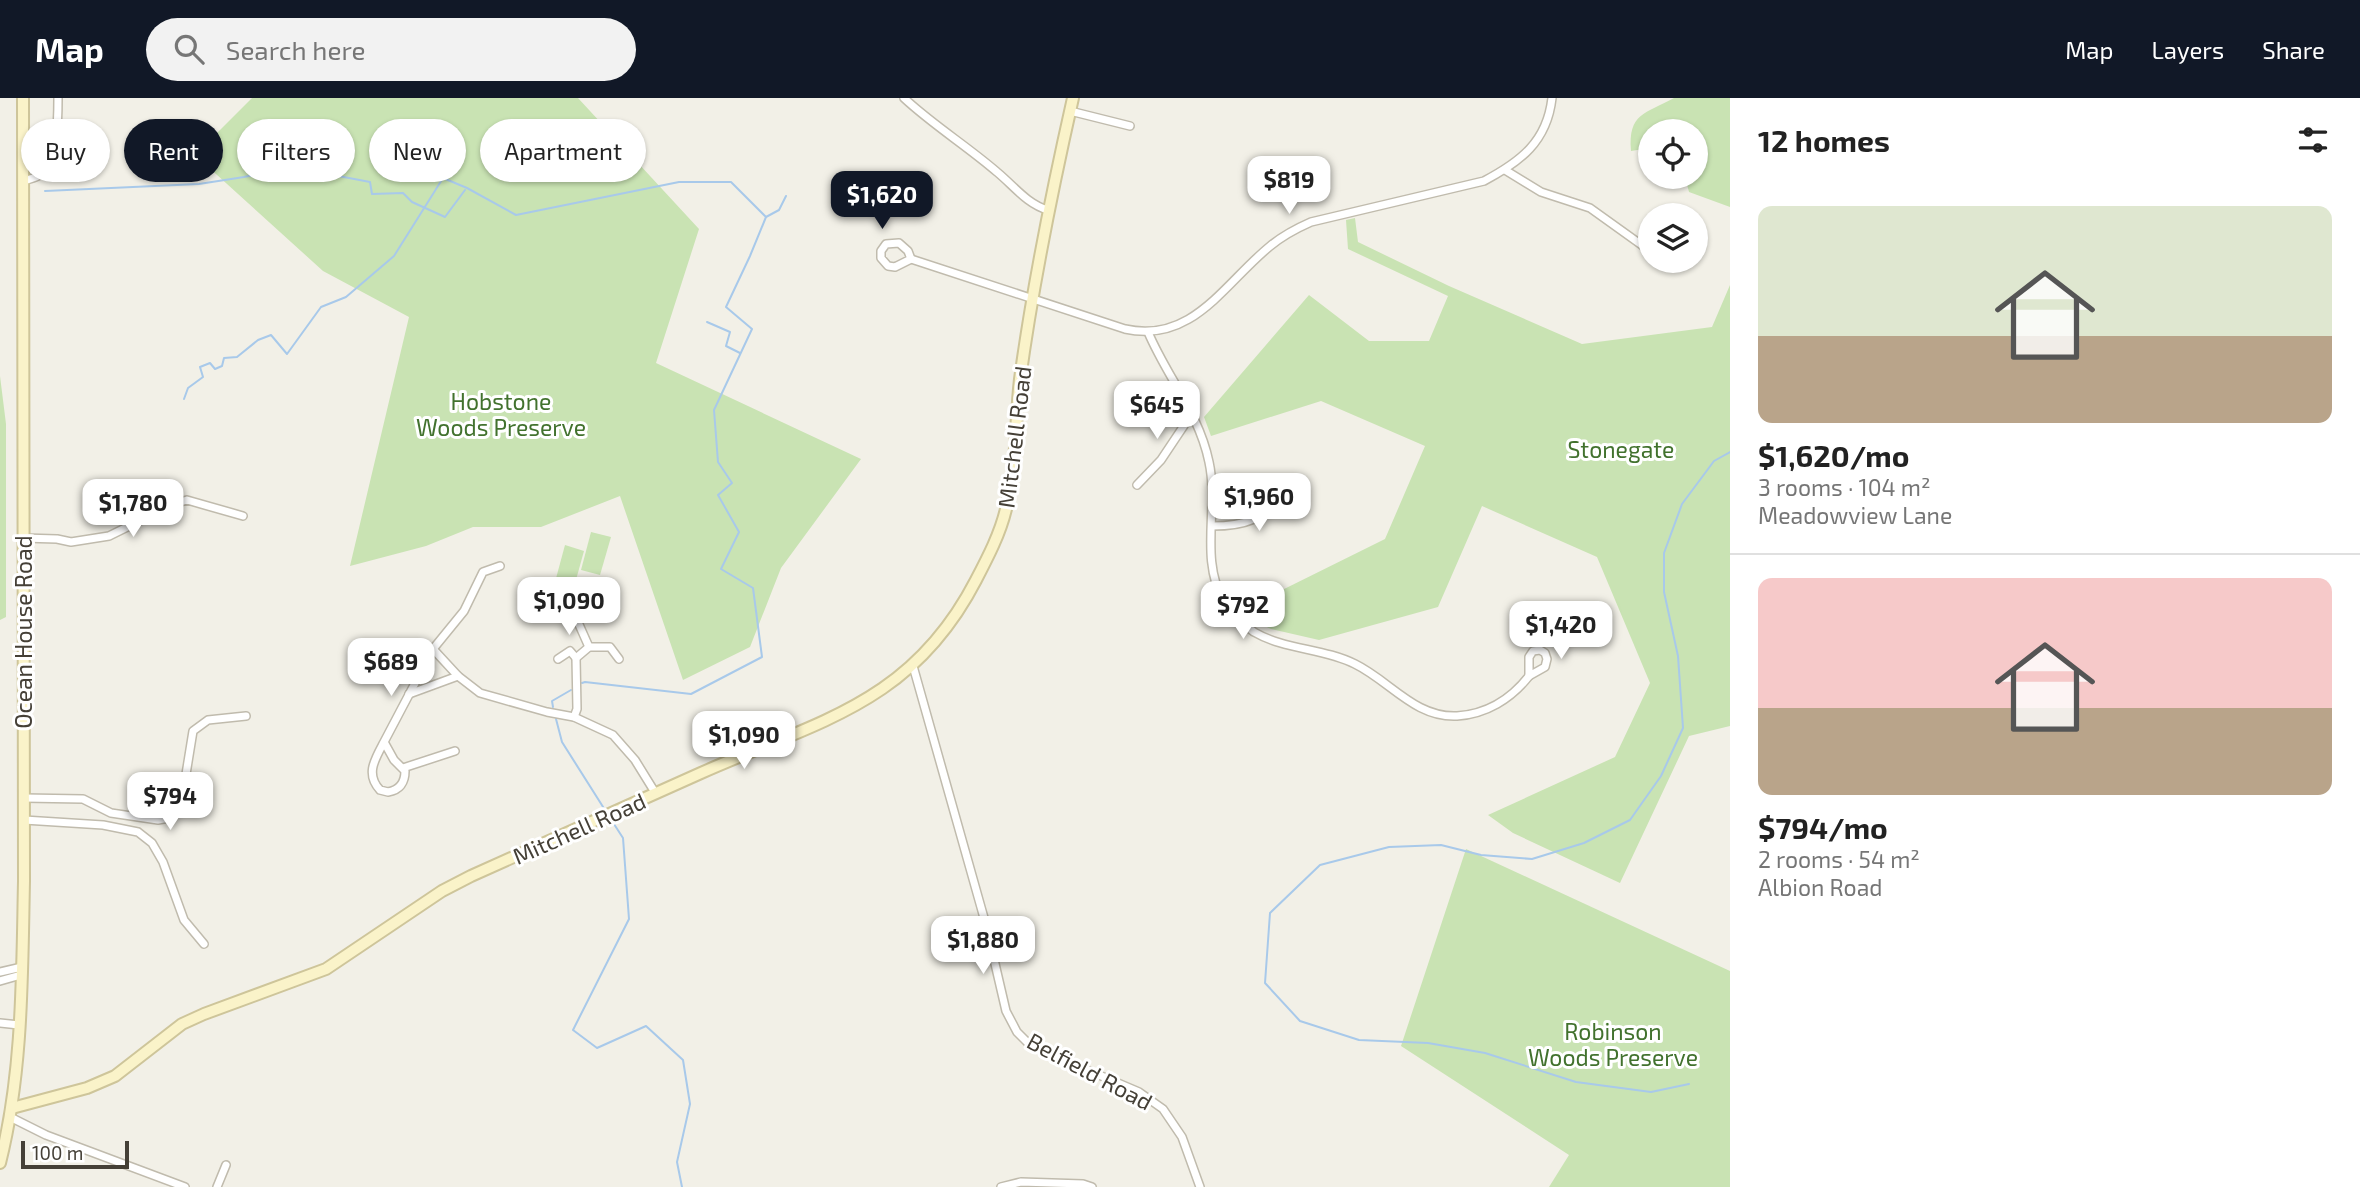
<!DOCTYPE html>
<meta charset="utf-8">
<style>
body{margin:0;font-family:"Exo 2",sans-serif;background:#f2f2f2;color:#222;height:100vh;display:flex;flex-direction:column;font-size:26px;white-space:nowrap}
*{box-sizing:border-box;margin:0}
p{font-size:23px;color:#767676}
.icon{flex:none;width:38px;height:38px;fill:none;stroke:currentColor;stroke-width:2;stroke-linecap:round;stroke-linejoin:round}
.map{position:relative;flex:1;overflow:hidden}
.panel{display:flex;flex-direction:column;background:#fff;width:630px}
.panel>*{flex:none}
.top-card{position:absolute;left:21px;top:21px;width:665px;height:63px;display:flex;gap:14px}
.fabs{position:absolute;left:1638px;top:21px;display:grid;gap:14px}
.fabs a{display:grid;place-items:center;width:70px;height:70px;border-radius:50%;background:#fff;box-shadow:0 2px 5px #0004;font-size:35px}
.scale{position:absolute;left:21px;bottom:18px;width:108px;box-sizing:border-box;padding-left:7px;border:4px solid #454037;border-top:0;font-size:19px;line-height:24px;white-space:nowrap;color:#454037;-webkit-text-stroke:5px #fff;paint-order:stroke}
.price{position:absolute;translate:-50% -60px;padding:0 16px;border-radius:14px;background:#fff;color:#222;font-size:23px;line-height:46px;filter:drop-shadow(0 2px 4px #0008)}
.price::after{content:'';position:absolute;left:50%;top:42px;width:21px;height:16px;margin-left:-10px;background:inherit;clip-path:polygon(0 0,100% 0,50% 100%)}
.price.selected{background:#111827;color:#fff}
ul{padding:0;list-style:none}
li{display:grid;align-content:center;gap:14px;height:371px;padding:0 28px}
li+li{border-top:2px solid #e0e0e0}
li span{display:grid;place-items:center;height:217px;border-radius:14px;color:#555}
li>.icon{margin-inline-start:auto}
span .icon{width:126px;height:126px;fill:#fffc;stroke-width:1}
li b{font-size:30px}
h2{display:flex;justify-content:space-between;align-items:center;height:84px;padding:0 28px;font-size:30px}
.pill{padding:0 24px;border-radius:32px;background:#fff;box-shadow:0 2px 5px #0004;font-size:24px;line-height:63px}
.pill.selected{background:#111827;color:#fff}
header{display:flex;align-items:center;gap:42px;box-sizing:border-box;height:98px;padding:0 35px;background:#111827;color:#fff}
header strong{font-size:33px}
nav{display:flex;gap:38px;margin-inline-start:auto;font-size:24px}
.search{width:490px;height:63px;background:#f2f2f2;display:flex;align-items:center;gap:18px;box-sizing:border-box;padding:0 24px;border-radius:38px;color:#767676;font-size:26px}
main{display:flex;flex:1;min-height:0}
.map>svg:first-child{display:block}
.green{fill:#c9e3b3}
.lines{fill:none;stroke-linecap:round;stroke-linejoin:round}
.stream{stroke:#a8c9ea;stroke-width:2}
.street-casing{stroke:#c0bbad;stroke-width:10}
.secondary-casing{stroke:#cec59a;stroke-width:14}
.street{stroke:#fff;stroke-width:7}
.secondary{stroke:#faf3c9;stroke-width:10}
.labels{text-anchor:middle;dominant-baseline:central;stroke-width:6;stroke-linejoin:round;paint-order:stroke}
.park-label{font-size:23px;fill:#42722e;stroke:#fff}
.street-label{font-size:23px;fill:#454037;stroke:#fff}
</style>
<header>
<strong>Map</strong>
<div class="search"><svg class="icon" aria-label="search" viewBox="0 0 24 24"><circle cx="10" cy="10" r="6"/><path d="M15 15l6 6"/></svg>Search here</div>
<nav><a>Map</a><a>Layers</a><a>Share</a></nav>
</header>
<main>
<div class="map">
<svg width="1730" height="1089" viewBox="0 0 1730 1089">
<rect width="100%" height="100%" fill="#f2f0e7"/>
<g class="green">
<path d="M252,0H578L699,131L656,265L861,361L781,470L750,549L683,582L620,398L541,429H473L426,448L350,468L409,219L323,173L195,57Z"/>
<path d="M1674,0H1730V109L1689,94L1685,79H1696V33H1650V50L1631,53C1628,15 1645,16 1674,0Z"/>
<path d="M1355,120L1358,144L1449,188L1582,246L1712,229L1730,187V628L1689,638L1620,785L1513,735L1488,717L1615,659L1650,585L1597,459L1482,408L1438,509L1319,542L1271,531L1256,524L1242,512L1385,441L1425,348L1321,303L1211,338L1204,319L1309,197L1369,243H1429L1448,198L1348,151L1346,122Z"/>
<path d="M0,278L6,326V519L0,522Z"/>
<path d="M591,434L611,439L600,477L581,472Z"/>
<path d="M565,447L584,453L574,489L555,484Z"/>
<path d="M1466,751L1730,873V1089H1549L1569,1057L1401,948Z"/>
</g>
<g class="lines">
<g class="stream">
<path d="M45,93L199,86L244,79L291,69L370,84L372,96L403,95L412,104L445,119L465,92"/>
<path d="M766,119L779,112L786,98"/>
<path d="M707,224L730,234L726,248L740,255"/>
<path d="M184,301L188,290L203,279L200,269L210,265L215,271L222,268L224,260L237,259L258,242L271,237L287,256L321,209L346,199L394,158L443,80L467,90L516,117L679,84H731L766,119L750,158L726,209L752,231L714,312L718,364L732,385L718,397L739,434L721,471L753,490L762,559L691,596L585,584L582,585"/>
<path d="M553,609L552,603L571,592"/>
<path d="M556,621L562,644L605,712"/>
<path d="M612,723L623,740L629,821L573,932L597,950L646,928L683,962L690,1006L677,1064L682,1089"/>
<path d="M1689,986L1651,994L1576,984L1485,955L1428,945L1359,942L1300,923L1265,885L1270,815L1320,767L1389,749L1441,747L1481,757L1532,761L1584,745L1630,722L1661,678L1683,630L1678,558L1664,494V455L1682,406L1714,363L1730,354"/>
</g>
<defs>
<g id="street">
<path d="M904,0C933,27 967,48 997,74C1014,88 1027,106 1048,112"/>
<path d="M1070,13L1130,28"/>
<path d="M1505,72L1541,94L1590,110L1650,153"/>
<path d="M24,83C29,81 35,80 40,77C58,63 58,21 58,0"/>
<path d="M899,145L908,153L911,161L895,169L888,168L881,160V153L886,146Z"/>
<path d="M911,161L1125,231C1192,246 1224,186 1269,149C1282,138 1295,131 1311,124L1484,83C1520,64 1547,44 1552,0"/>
<path d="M1148,234C1167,279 1199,315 1209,364C1219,410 1199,461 1224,504C1232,516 1242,526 1254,534C1285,552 1323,550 1355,566C1390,583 1415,620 1457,618C1486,616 1511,601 1529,578"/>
<path d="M1137,387L1161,362L1185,326L1194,318"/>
<path d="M1212,428C1244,428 1263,423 1281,394"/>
<path d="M23,440L57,441L71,444L109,438L174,406L187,402L243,418"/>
<path d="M577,522L589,549"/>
<path d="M433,551L458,578L480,595L547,614L574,619L613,637L635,662L656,696"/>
<path d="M1540,552L1545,555L1547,561L1545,569L1529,578V559L1533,553Z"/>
<path d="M558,561L570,553L576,560"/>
<path d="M913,568L986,827L1006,913L1017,934L1031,948L1139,994L1163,1011L1182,1039L1200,1089"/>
<path d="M409,596L458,578"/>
<path d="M574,619L577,611L576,560L589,549H610L619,561"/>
<path d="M384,644C375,661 365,676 380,692L388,694C400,692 405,684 405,673L394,662L384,644L433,551L464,513L483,474L500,468"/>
<path d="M403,670L455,653"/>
<path d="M24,700L83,701L111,715L158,722L169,720L181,707L193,633L208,622L246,618"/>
<path d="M24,722L103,727L138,734L152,745L163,764L184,822L204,846"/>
<path d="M0,874L22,869"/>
<path d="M0,883L21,877"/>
<path d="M0,925L19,927"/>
<path d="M10,1019L46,1037L185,1089"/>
<path d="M217,1089L226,1067"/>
<path d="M1001,1089L1021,1084L1083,1086L1092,1089"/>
</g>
<g id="secondary">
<path d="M12,1010L87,990L115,978L182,926L204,916L326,871L442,793L471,778C548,744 624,709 701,675C818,623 912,606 976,482C988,459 1000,436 1006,411C1017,369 1015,324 1020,281C1033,186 1052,93 1073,0"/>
<path d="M0,1065C23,974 22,877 24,783L23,0"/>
</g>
</defs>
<use href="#street" class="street-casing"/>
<use href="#secondary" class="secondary-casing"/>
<use href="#street" class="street"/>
<use href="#secondary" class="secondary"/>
</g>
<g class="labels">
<g class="park-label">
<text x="501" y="303">Hobstone<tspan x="501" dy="26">Woods Preserve</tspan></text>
<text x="1621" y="351">Stonegate</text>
<text x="1613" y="933">Robinson<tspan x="1613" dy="26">Woods Preserve</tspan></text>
</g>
<g class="street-label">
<text transform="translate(1014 339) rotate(-83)">Mitchell Road</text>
<text transform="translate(23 534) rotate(-90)">Ocean House Road</text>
<text transform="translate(579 730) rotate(-24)">Mitchell Road</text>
<text transform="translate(1090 973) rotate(28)">Belfield Road</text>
</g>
</g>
</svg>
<div class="fabs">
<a><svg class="icon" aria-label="locate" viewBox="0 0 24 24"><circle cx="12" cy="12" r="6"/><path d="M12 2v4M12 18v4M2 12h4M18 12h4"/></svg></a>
<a><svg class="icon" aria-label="layers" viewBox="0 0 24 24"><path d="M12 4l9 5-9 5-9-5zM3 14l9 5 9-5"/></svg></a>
</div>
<div class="scale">100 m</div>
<b class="price" style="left:1289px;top:118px">$819</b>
<b class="price selected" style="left:882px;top:133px">$1,620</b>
<b class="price" style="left:1157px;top:343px">$645</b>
<b class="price" style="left:1259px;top:435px">$1,960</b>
<b class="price" style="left:133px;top:441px">$1,780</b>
<b class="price" style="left:569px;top:539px">$1,090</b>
<b class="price" style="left:1243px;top:543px">$792</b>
<b class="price" style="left:1561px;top:563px">$1,420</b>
<b class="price" style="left:391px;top:600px">$689</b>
<b class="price" style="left:744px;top:673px">$1,090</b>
<b class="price" style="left:170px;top:734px">$794</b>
<b class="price" style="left:983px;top:878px">$1,880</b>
<div class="top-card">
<a class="pill">Buy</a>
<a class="pill selected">Rent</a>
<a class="pill">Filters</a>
<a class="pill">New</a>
<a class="pill">Apartment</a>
</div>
</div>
<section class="panel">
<h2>12 homes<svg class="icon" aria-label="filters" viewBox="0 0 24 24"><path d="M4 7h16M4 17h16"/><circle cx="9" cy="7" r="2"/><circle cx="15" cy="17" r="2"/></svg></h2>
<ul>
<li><span style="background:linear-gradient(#dfe7d0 60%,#b9a48a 0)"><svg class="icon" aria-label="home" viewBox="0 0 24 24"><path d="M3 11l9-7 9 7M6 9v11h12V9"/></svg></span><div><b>$1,620/mo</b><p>3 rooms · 104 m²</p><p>Meadowview Lane</p></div></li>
<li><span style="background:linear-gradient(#f6c9c9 60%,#b9a48a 0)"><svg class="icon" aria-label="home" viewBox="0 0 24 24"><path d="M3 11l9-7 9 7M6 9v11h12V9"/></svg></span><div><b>$794/mo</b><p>2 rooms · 54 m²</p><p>Albion Road</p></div></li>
</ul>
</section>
</main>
